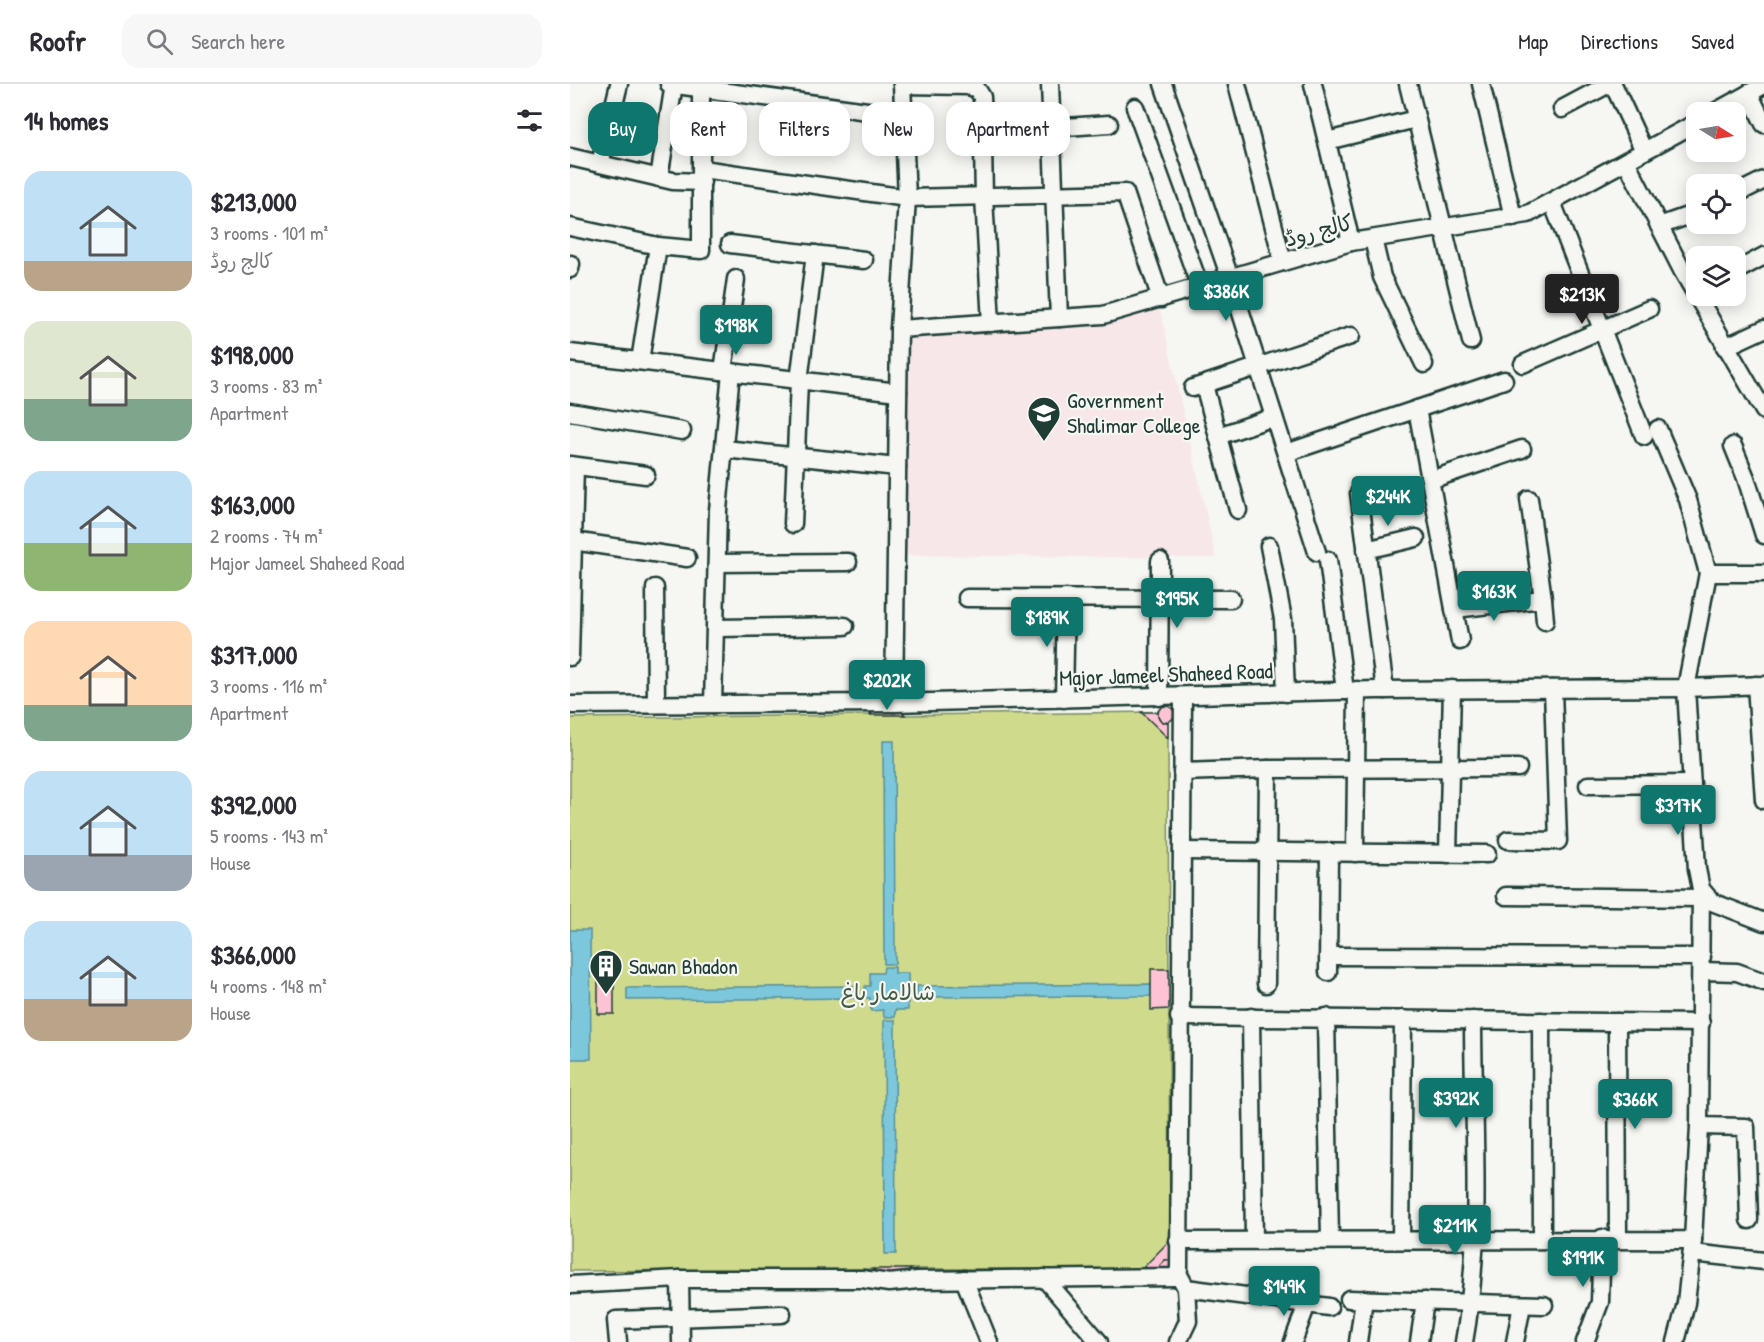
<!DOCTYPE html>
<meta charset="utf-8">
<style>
body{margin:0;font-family:"Patrick Hand","Playpen Sans Arabic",sans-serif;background:#f7f7f7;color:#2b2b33;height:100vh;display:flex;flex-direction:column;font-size:22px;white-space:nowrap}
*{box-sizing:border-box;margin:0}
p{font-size:20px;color:#7c7c81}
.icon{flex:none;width:33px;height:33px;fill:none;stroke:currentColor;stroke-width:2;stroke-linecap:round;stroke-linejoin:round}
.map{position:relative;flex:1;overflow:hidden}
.sheet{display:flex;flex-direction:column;background:#fff;width:570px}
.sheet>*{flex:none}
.top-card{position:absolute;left:18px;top:18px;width:570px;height:54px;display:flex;gap:12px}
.needle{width:39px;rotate:101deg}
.controls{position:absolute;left:1116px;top:18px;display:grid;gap:12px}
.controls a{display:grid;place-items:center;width:60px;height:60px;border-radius:12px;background:#fff;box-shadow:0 3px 15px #0003;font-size:30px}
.price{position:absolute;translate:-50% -51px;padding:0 14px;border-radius:6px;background:#0f766e;color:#fff;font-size:20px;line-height:39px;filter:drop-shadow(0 2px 3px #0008)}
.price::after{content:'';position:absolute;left:50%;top:36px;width:18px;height:14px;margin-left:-9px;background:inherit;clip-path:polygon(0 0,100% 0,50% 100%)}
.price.on{background:#222;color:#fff}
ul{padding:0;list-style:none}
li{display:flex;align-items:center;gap:18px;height:150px;padding:0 24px}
li span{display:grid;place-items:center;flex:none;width:168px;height:120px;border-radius:18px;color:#555}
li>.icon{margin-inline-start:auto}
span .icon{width:72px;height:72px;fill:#fffc;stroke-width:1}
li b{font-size:26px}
h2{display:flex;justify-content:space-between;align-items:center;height:72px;padding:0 24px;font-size:26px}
.pill{padding:0 21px;border-radius:18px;background:#fff;box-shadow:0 3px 15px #0003;font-size:21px;line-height:54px}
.pill.on{background:#0f766e;color:#fff}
header{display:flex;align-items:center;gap:36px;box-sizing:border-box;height:84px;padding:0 30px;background:#fff;border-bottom:2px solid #e1e1e2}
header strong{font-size:28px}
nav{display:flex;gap:33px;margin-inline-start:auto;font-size:21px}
.search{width:420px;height:54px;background:#f7f7f7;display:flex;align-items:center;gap:15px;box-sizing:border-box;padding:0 21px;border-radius:18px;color:#7c7c81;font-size:22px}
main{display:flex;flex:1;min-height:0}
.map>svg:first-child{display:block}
.built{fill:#f8e7e9}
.green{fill:#cfda8d;stroke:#778c60;stroke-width:1.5}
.water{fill:#7dc7dd;stroke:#579099;stroke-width:1.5}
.building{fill:#fdc3d4;stroke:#1f3d34;stroke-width:1.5}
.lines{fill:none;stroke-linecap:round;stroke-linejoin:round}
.minor-casing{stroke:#1f3d34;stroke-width:21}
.minor{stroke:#f6f6f2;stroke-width:16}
.labels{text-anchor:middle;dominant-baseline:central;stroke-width:4.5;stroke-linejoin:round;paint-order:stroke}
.street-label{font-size:22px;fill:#1f3d34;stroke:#f6f6f2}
.poi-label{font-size:22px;fill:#1f3d34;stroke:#f6f6f2;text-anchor:start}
.park-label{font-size:22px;fill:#425c46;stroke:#f6f6f2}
</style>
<header>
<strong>Roofr</strong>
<div class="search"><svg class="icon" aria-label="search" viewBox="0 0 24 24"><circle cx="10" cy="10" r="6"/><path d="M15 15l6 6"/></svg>Search here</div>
<nav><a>Map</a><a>Directions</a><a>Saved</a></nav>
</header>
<main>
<section class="sheet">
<h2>14 homes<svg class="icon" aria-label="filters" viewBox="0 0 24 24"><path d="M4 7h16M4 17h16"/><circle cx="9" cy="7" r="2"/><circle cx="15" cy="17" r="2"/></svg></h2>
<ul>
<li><span style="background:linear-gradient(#bfe0f5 75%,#b9a48a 0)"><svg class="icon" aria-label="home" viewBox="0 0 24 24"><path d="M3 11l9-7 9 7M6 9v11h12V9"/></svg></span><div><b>$213,000</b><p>3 rooms · 101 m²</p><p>کالج روڈ</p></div></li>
<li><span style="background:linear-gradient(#dfe7d0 65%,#7fa58c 0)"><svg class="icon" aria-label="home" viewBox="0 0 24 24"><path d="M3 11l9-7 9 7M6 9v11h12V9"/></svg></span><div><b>$198,000</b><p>3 rooms · 83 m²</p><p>Apartment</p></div></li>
<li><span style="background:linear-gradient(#bfe0f5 60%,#8fb573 0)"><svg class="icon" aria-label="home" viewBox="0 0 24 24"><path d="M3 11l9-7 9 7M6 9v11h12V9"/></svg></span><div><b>$163,000</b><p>2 rooms · 74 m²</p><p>Major Jameel Shaheed Road</p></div></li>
<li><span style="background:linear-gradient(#ffd9b3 70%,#7fa58c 0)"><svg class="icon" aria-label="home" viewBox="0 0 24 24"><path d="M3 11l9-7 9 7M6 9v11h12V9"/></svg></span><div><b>$317,000</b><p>3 rooms · 116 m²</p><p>Apartment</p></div></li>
<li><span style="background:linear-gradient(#bfe0f5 70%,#9aa5b1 0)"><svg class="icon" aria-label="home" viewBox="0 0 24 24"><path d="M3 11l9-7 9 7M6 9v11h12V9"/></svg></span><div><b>$392,000</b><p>5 rooms · 143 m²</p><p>House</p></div></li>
<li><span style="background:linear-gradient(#bfe0f5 65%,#b9a48a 0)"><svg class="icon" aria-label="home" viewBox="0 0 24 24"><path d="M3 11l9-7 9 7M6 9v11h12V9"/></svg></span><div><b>$366,000</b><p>4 rooms · 148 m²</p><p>House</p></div></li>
</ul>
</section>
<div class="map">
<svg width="1194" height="1258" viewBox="0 0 1194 1258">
<rect width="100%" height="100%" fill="#f6f6f2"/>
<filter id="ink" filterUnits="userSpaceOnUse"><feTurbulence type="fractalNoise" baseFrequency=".0167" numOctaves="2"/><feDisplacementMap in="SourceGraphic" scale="12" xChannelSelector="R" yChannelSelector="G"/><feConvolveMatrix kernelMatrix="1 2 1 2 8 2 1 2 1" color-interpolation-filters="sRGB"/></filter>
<g filter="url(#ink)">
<path class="built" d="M588,216L646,474L326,471L329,245L533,231Z"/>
<path class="green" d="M308,622H326L335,631L587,628L592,622H599L604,627V633L598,638V654L600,1176L590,1185H341L330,1195H314L303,1185L0,1187V634L300,631Z"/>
<g class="water">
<path d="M313,657H324L325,880H314Z"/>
<path d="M0,846H20L21,975H0Z"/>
<path d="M314,883H325V889H338V902H344V914H338V926H325V933H314L313,926L301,927L300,914H295V902H300V889H313Z"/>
<path d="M581,900V912L347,913V902Z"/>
<path d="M290,902V914L57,916V904Z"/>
<path d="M314,936H325L326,1170H315Z"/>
</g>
<g class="building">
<circle cx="596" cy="630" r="8"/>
<path d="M308,622H326L335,631H300Z"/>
<path d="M571,628H588V633L592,638H598V654Z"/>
<path d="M581,885H599V925L581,926Z"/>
<rect x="28" y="893" width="16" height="37"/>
<path d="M600,1156V1176H595L590,1185H572Z"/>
<path d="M595,1176H602V1192L590,1188V1181Z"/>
<path d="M303,1185H341L330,1195H314Z"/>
</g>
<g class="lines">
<defs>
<g id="minor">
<path d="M99,0L334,32"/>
<path d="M480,0L489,234"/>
<path d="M593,0L660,194L747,468"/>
<path d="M667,0L713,178"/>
<path d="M743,0L781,158"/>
<path d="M838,0L901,257"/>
<path d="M911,0L943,133"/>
<path d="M1043,0L1074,67"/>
<path d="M332,1L398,2L407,5L412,13L414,113L421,239"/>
<path d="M1179,9L1194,40"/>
<path d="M565,23L630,203"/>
<path d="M992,25L1039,0"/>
<path d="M1145,28L1194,1"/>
<path d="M481,44L539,40"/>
<path d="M757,57L846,35"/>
<path d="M0,73L103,97L132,98"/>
<path d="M1056,77L1113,188L1194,327"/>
<path d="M30,80L49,0"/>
<path d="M132,85L337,114L555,109L591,215"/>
<path d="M89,94L104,0"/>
<path d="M1166,110L1194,96"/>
<path d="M982,118L1074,352"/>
<path d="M1089,142L1126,129"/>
<path d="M0,143L88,162"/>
<path d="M803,155L812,193L854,280"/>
<path d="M160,160L294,176"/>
<path d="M0,185L1,180"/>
<path d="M1166,187L1194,172"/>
<path d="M329,245L533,231L781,158L958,130L1126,39"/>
<path d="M1155,263L1194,245"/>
<path d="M0,269L328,308"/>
<path d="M70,277L88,162L131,166V4"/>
<path d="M953,280L1079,225"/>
<path d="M153,287L166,195"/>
<path d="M634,301L668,426"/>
<path d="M623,304L781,252"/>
<path d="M847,325L890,557"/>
<path d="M0,328L112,347"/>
<path d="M1088,345L1118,416L1138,489"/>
<path d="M648,352L704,333"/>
<path d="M1163,362L1176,394L1194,451"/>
<path d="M154,365L327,383"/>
<path d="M716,369L934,296"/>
<path d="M0,381L76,391"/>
<path d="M860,396L952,365"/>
<path d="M789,409L815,606"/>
<path d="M959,415L973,515"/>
<path d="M223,440L229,297L245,170"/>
<path d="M3,457L117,474"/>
<path d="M699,462L713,535L716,609"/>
<path d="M796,466L846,454"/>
<path d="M758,476L775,607"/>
<path d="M148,479L278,478"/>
<path d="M1194,489H1138L1116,604L1127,785L1131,805L1142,818L1194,838"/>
<path d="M85,504L86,619"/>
<path d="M397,514L661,515"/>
<path d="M884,525L973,515L975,537"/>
<path d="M146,544L275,542"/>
<path d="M0,573L5,382"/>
<path d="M1186,601L1194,716"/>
<path d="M589,613L590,477"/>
<path d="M494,615L496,514"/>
<path d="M324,619L329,245L337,114L332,0"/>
<path d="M143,620L148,426L161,288"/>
<path d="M0,621L324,619L807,606L1116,604L1194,601"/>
<path d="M612,688L698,685L948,684"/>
<path d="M1018,701L1122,700"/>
<path d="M938,756L988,757L983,605"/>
<path d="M612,767L917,770"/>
<path d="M785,769L787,606"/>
<path d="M878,770L882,605"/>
<path d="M936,812L1132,814"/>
<path d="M758,872L1132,873"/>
<path d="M1132,887L1167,888L1194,898"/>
<path d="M758,888L759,768"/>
<path d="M696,900L698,685"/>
<path d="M609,933L1131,939"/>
<path d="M681,933L684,1156"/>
<path d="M756,933L760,1156"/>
<path d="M971,937L972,1154"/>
<path d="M1047,938L1048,1154"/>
<path d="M1129,1042L1176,1043L1179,1136"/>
<path d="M831,1155L833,935"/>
<path d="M608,1157L1123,1156L1129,1042L1131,805"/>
<path d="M1122,1169L1194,1177"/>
<path d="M608,1189L616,1204L759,1223"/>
<path d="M474,1194L529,1258"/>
<path d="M110,1195L111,1258"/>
<path d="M394,1195L419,1258"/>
<path d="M0,1201L110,1195H292L319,1199L348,1196L606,1193L609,1185L613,612"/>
<path d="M779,1215L974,1221"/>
<path d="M48,1258L46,1236L212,1230"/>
<path d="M608,1258L618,1237L616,1204"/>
<path d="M723,1258L737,1220"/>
<path d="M788,1258L794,1215"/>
<path d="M849,1258L855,1217"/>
<path d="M894,1258C913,1154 903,1041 903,936"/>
<path d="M945,1258L952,1221"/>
<path d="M1015,1258L1030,1218L1032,1154"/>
<path d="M1106,1258L1116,1219L1123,1156"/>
</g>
</defs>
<use href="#minor" class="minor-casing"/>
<use href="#minor" class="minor"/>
</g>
</g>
<defs>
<symbol id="university-pin" viewBox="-11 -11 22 30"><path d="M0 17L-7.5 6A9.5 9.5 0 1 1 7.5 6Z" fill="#1f3d34" stroke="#f6f6f2"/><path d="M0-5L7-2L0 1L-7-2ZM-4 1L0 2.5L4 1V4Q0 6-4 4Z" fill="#fff"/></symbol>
<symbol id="building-pin" viewBox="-11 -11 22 30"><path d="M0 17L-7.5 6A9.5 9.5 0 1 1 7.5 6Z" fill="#1f3d34" stroke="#f6f6f2"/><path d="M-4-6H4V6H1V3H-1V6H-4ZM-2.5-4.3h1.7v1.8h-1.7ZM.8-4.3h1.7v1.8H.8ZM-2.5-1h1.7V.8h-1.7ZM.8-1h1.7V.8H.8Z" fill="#fff"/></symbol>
</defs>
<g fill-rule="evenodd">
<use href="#university-pin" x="455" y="310" width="38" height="52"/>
<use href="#building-pin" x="17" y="863" width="38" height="52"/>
</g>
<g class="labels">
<g class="street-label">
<text transform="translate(749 146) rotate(-15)">کالج روڈ</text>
<text transform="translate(596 590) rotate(-2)">Major Jameel Shaheed Road</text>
</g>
<g class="poi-label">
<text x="497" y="316">Government<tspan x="497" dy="25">Shalimar College</tspan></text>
<text x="59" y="882">Sawan Bhadon</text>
</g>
<g class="park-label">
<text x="318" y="908">شالامار باغ</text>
</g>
</g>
</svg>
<div class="controls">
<a><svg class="needle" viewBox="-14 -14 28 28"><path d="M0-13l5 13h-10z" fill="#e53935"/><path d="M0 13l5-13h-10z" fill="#7c7c81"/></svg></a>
<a><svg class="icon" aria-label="locate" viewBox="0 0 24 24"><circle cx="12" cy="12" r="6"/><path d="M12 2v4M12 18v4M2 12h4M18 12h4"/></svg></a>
<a><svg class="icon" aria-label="layers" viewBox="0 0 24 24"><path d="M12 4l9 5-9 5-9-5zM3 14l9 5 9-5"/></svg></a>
</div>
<b class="price" style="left:656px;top:238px">$386K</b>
<b class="price on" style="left:1012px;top:241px">$213K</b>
<b class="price" style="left:166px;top:272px">$198K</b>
<b class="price" style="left:818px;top:443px">$244K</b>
<b class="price" style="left:924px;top:538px">$163K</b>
<b class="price" style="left:607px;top:545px">$195K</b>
<b class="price" style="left:477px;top:564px">$189K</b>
<b class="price" style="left:317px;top:627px">$202K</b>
<b class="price" style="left:1108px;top:752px">$317K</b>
<b class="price" style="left:886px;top:1045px">$392K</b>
<b class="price" style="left:1065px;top:1046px">$366K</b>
<b class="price" style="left:885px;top:1172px">$211K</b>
<b class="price" style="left:1013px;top:1204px">$191K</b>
<b class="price" style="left:714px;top:1233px">$149K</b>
<div class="top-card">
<a class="pill on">Buy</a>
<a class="pill">Rent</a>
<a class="pill">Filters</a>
<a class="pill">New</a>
<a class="pill">Apartment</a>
</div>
</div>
</main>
